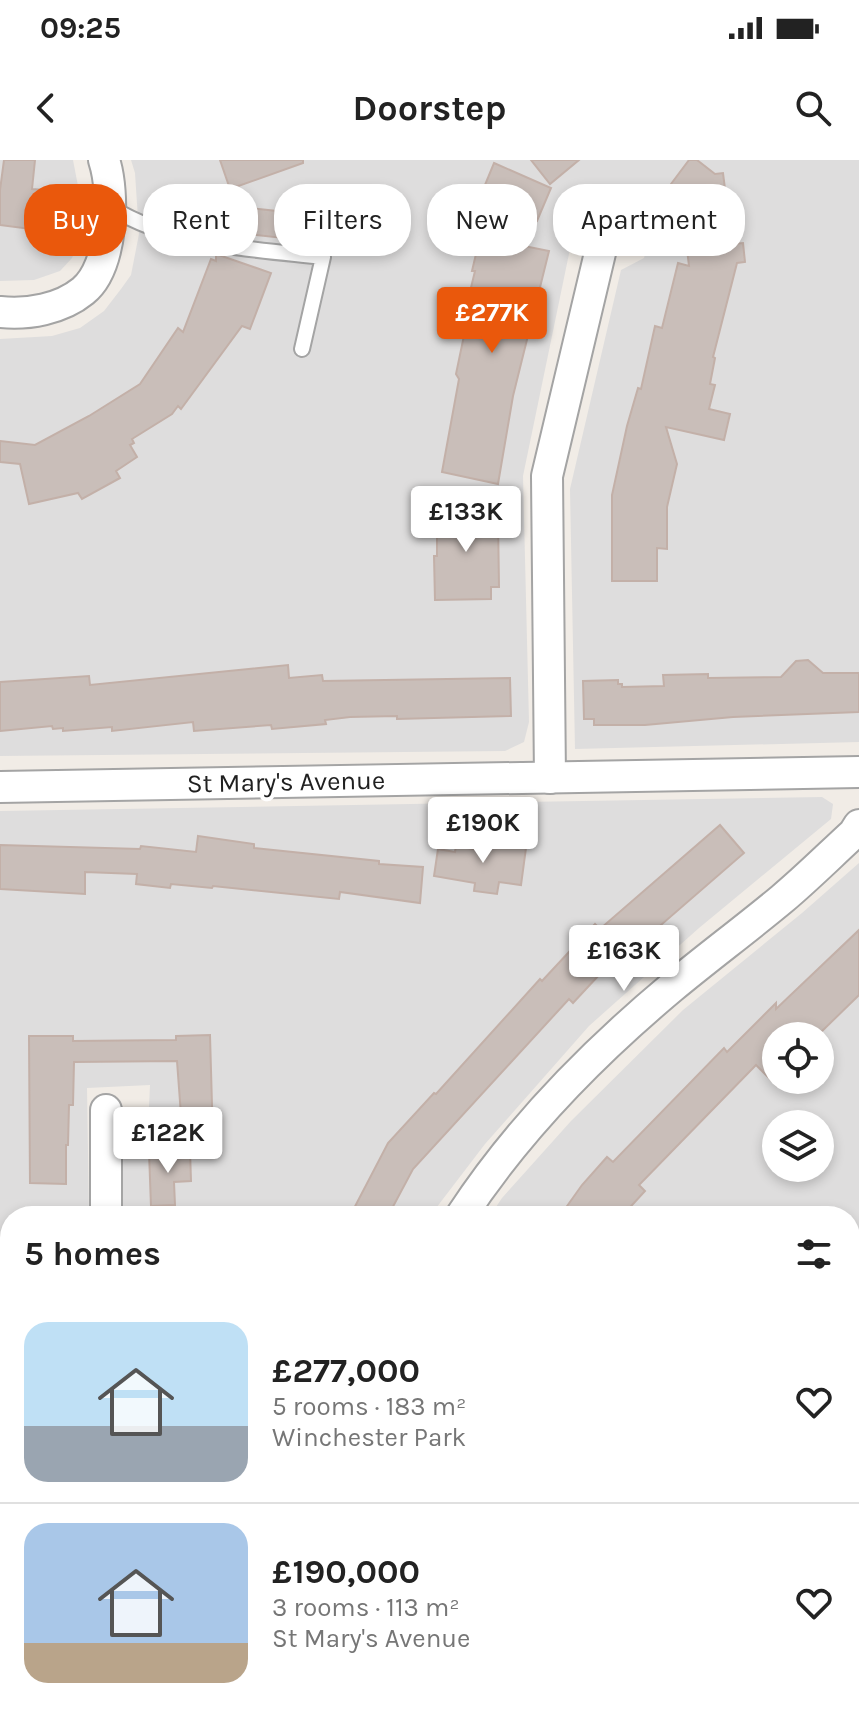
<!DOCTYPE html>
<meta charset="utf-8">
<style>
body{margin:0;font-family:Karla,sans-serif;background:#f2f2f2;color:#222;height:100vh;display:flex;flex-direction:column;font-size:30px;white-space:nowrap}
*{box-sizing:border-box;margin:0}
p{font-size:26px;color:#767676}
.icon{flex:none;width:44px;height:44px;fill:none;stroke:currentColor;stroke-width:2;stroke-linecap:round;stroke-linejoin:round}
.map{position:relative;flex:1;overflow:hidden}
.drawer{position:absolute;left:0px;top:1046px;width:860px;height:514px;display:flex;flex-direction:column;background:#fff;border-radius:32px 32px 0 0;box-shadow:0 4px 12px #0003}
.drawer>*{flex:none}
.guide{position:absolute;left:24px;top:24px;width:812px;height:72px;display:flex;gap:16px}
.fabs{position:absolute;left:762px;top:862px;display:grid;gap:16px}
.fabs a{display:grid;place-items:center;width:72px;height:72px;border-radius:50%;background:#fff;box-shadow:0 4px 12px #0003;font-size:40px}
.price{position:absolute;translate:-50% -68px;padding:0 18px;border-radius:8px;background:#fff;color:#222;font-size:26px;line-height:52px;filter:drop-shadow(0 2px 4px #0008)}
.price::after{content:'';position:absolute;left:50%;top:48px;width:24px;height:18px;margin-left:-12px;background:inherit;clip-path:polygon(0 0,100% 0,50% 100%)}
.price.current{background:#ea580c;color:#fff}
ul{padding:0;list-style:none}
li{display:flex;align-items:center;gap:24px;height:200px;padding:0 24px}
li+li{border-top:2px solid #e0e0e0}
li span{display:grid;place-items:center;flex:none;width:224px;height:160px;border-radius:24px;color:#555}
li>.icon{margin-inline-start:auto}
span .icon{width:96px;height:96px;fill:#fffc;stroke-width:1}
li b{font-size:34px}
h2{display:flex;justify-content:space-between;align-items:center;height:96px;padding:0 24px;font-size:34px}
.pill{padding:0 28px;border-radius:32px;background:#fff;box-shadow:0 4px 12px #0003;font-size:28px;line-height:72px}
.pill.current{background:#ea580c;color:#fff}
.status{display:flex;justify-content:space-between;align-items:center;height:56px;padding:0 40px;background:#fff;direction:ltr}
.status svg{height:22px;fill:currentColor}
header{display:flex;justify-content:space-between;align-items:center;height:104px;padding:0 24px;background:#fff;font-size:36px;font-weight:700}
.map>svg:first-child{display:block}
.residential{fill:#dedddd;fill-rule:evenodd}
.education{fill:#fffbe1}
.pitch{fill:#83e2b0}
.building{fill:#c9beb9;stroke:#c3b0a8;stroke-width:2}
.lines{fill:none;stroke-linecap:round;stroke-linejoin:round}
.lane-casing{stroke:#a4a4a4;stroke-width:18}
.street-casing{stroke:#a4a4a4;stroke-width:34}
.lane{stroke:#fff;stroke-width:14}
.street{stroke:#fff;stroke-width:30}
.labels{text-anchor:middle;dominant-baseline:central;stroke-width:8;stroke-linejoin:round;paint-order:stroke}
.street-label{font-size:26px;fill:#202020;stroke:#fff}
</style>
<div class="status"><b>09:25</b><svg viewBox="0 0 49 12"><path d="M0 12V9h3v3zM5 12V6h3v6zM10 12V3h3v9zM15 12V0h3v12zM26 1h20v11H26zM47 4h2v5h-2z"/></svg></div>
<header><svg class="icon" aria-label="back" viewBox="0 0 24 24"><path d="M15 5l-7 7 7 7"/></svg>Doorstep<svg class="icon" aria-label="search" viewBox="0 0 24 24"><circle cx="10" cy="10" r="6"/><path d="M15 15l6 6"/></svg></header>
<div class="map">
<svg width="859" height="1559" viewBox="0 0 859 1559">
<rect width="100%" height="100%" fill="#f1ece6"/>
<g class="residential">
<path d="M0,0H73L78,26L80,80L72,98L60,111L34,120L0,121Z"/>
<path d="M131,0H859V582L575,589L570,329L621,110L644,98L652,70L635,40L583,34L566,55L570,89L523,316L529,562L524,582L505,591L0,596V179L52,176L80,168L104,151L121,129L131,115L139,74L135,13Z"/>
<path d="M822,637L833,644L831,659L699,768L589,866L485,984L430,1056H127L123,1052V990L148,970L150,925L87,928L89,1056H10V1550H54L47,1559H0V651Z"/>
<path d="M859,703V1344L850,1353V1056H490L502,1038L571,961L683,850L802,753ZM776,876H820V920H776ZM776,964H820V1008H776Z"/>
<path d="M129,1550H422L416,1559H122Z"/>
<path d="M593,1550H693L686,1559H605Z"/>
</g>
<path class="education" d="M859,1417V1559H748L755,1550H850V1427Z"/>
<path class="pitch" d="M422,1550H593L605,1559H416Z"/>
<g class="building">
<path d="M4,0H35L32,29L44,30L38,70L0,65V30Z"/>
<path d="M220,0H303V3L230,29Z"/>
<path d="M531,0H579L550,24Z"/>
<path d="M689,0H697L715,14L723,13L732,84L743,83L745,102L737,103L713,197L715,198L710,224L715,225L709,249L730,254L724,280L666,267L677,304L667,347V389L657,388V421H612V335L627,266L638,228L641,229L655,166L662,168L678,103L689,106L680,31L671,24Z"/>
<path d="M494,3L551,28L537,61L480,37Z"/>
<path d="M222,45L286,52L283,78L219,71Z"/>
<path d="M480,77L549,91L513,236L498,324L442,312L459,219L456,214L466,166L462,165L475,111H472Z"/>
<path d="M216,94L271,113L250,169L242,166L181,249L178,246L172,254L132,279L134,283L130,285L137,297L116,311L120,318L82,339L78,333L29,344L20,304L0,302V281L35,285L89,256L140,224L178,168L183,172L211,99L216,101Z"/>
<path d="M437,347H493L490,360L498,359L499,427H491V439L435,440L434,396H437Z"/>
<path d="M808,500L823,513H859V552L733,557L645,565H594V559H584L583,521L618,520V524H622V527L664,526L663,515L708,514V518L781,517L796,501Z"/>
<path d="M288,505L289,518L322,515L323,521L510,518L511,556L397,559V556L350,557L325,560L326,564L272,569L271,565L194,571L193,562L112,571V567L63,571V568L53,569L52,566L0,571V522L89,516L90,525Z"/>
<path d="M720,665L744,693L631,791L626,786L573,843L569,839L413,1009L388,1056H350L388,983L434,933L436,934L540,819L542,821L595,764L600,769Z"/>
<path d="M198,676L254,684V688L379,701V704L423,707L420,743L340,732L339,739L213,726L212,728L171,724L170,728L136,724L137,714L85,712V734L0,729V685L140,689L141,686L196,692Z"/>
<path d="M481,678L500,681V685L526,688L521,725L499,722L497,734L474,731L475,723L434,716L438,689L455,692L456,686L479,690Z"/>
<path d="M859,770V835L817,876H776V925L756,905L639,1025L645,1031L622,1056H560L582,1025L607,997L613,1002L724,888L727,892L776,843V849Z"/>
<path d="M210,875L213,981L183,982L177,901L74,902L73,945H69L68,985H66V1024L30,1023L29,876H73V881L176,880V876Z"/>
<path d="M190,990L191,1021L174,1022L175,1045L151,1046L149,992Z"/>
</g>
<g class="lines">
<defs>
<path id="lane" d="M110,47C173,86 250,89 323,97L302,189"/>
<g id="street">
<path d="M0,152C28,155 61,149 83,131C113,107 115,33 104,0"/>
<path d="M550,618L547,316L605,72"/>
<path d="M0,627L859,612"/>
<path d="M106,950V1049L108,1056"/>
<path d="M461,1056C518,969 593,893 672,827C708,797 746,769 782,739C807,718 830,695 854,673L859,665"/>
<path d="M850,1384L859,1374"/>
<path d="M88,1559L95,1550"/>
<path d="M719,1559L725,1550"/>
</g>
</defs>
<use href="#lane" class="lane-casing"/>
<use href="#street" class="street-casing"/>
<use href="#lane" class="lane"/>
<use href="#street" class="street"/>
</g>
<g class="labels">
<g class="street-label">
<text transform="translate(286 622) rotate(-1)">St Mary's Avenue</text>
</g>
</g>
</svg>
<div class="fabs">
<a><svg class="icon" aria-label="locate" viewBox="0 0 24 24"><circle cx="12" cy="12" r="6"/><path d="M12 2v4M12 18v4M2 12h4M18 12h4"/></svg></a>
<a><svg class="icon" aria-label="layers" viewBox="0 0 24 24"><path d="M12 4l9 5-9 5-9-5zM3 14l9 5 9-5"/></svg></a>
</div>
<b class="price current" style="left:492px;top:195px">£277K</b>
<b class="price" style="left:466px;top:394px">£133K</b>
<b class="price" style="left:483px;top:705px">£190K</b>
<b class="price" style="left:624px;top:833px">£163K</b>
<b class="price" style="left:168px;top:1015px">£122K</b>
<div class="guide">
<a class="pill current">Buy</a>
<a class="pill">Rent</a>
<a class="pill">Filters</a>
<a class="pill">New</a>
<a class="pill">Apartment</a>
</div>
<section class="drawer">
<h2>5 homes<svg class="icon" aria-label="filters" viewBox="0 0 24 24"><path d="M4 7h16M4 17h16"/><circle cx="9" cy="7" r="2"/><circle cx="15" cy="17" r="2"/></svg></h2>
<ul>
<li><span style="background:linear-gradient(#bfe0f5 65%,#9aa5b1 0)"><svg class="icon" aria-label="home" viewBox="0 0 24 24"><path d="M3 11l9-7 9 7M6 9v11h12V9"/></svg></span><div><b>£277,000</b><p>5 rooms · 183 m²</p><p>Winchester Park</p></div><svg class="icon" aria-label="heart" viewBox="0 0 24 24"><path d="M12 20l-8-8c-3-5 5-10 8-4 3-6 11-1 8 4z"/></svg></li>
<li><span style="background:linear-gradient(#a9c7e8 75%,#b9a48a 0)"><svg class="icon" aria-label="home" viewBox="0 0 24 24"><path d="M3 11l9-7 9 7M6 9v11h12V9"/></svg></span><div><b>£190,000</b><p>3 rooms · 113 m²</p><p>St Mary's Avenue</p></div><svg class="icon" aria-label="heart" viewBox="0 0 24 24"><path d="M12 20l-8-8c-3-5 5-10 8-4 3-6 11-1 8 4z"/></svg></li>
</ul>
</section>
</div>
